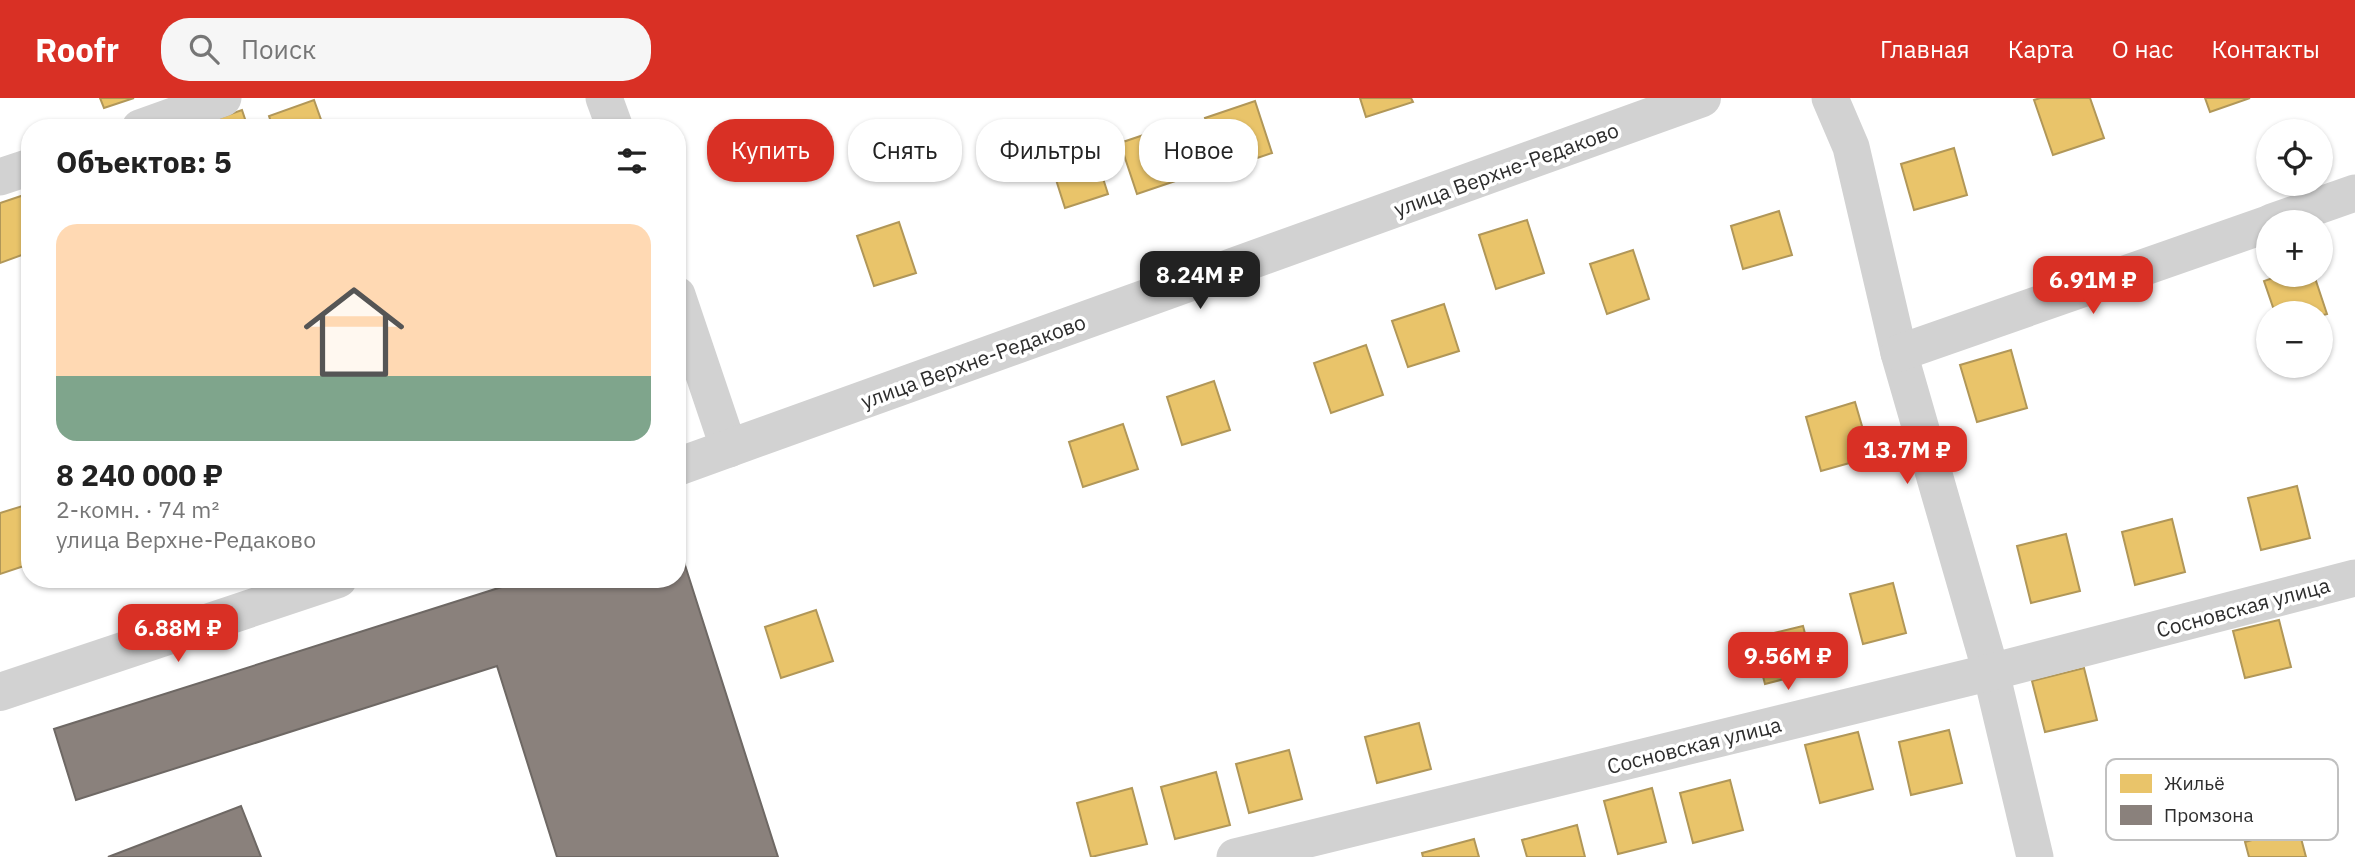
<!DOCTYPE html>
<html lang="ru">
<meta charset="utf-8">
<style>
body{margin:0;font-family:"IBM Plex Sans",sans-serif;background:#f6f6f6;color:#222;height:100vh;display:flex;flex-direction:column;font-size:26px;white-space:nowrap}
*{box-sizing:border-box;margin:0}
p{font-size:23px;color:#767676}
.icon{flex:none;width:38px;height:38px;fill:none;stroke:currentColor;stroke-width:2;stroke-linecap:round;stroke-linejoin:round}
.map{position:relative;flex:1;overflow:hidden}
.panel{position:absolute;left:21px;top:21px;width:665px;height:469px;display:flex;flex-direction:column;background:#fff;border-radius:28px;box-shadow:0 2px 5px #0004}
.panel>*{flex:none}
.top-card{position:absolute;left:707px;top:21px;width:665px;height:63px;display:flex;gap:14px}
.fabs{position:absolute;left:2256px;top:21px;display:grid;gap:14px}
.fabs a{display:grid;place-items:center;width:77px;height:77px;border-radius:50%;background:#fff;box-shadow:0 2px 5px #0004;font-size:35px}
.price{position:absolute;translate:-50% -60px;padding:0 16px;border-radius:14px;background:#d93025;color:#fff;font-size:23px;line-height:46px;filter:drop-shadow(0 2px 4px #0008)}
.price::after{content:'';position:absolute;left:50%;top:42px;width:21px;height:16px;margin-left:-10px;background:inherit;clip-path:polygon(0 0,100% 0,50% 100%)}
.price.selected{background:#222;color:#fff}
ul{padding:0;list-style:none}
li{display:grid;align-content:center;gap:14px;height:371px;padding:0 35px}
li span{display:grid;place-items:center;height:217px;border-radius:21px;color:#555}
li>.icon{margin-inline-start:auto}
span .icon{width:126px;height:126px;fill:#fffc;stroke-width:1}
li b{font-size:30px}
h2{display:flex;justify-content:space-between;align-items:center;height:84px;padding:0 35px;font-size:30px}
.chip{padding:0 24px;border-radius:28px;background:#fff;box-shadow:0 2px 5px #0004;font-size:24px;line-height:63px}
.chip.selected{background:#d93025;color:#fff}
header{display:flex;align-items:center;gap:42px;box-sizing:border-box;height:98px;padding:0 35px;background:#d93025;color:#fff}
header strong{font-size:33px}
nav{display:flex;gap:38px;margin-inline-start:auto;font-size:24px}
.search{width:490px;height:63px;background:#f6f6f6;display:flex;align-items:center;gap:18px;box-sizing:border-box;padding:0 24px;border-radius:28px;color:#767676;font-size:26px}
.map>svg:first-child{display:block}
.homes{fill:#e9c46a;stroke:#b19758;stroke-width:2}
.industry{fill:#8a817c;stroke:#6e6864;stroke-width:2}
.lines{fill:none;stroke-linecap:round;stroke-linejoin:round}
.minor{stroke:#d2d2d2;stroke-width:37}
.tertiary{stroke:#d2d2d2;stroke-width:38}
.labels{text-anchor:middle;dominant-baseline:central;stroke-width:7;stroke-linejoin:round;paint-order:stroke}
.street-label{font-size:21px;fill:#2d2d2d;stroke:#fff}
.key{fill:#fff;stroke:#c0c0c0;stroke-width:2}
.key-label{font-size:19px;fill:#2d2d2d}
</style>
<header>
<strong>Roofr</strong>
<div class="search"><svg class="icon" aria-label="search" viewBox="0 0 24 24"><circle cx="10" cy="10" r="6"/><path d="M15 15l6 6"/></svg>Поиск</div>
<nav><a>Главная</a><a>Карта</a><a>О нас</a><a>Контакты</a></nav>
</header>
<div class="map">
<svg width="2355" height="759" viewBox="0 0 2355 759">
<rect width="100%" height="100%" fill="#fff"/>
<g class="homes">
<path d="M100,0H134L104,10Z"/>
<path d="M1360,0H1411L1413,4L1366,19Z"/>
<path d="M2040,0H2090L2104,40L2053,57L2034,2Z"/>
<path d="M2205,0H2250L2210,14Z"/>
<path d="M314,2L324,30H273L269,18Z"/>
<path d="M1255,3L1272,55L1222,72L1205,20Z"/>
<path d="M242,12L248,30H193V29Z"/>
<path d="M1170,28L1187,79L1137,96L1120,45Z"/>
<path d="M1954,50L1967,97L1914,112L1901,66Z"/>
<path d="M1094,52L1108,96L1065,110L1051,66Z"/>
<path d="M30,95V154L0,165V105Z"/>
<path d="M1779,113L1792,157L1743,171L1731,128Z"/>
<path d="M1527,122L1544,175L1496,191L1479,137Z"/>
<path d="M899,124L916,175L874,188L857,138Z"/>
<path d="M1633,152L1649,201L1607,216L1590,166Z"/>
<path d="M2281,177H2314L2327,216L2320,218V215H2275L2264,183Z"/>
<path d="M1444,206L1459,253L1408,269L1392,223Z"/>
<path d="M1366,247L1383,297L1331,315L1314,265Z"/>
<path d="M2011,252L2027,310L1977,324L1960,267Z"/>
<path d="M1214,283L1230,332L1182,347L1167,299Z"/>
<path d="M1855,304L1871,359L1821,373L1806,319Z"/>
<path d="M1123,326L1138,371L1083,389L1069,344Z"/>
<path d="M2297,388L2310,440L2261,452L2248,400Z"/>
<path d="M29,406L30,466L0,476V415Z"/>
<path d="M2172,421L2185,474L2135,487L2122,434Z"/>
<path d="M2066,436L2080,493L2031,505L2017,448Z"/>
<path d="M1893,485L1906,535L1863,546L1850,496Z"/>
<path d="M816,512L833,563L781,580L765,529Z"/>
<path d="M2279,522L2291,569L2245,580L2233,533Z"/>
<path d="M1803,528L1815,573L1765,586L1753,540Z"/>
<path d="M2084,570L2097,622L2045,634L2032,583Z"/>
<path d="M1419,625L1431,671L1377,685L1365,639Z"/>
<path d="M1949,632L1962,685L1911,697L1899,644Z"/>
<path d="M1858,634L1873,691L1820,705L1805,647Z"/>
<path d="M1289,652L1302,701L1249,715L1236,666Z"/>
<path d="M1216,674L1230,727L1175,741L1161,689Z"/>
<path d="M1730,682L1743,732L1693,745L1680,695Z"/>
<path d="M1132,690L1147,746L1091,759L1077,705Z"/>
<path d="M1652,690L1666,744L1618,756L1604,703Z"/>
<path d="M1577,727L1585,759H1527L1522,742Z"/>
<path d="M2298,729L2306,759H2249L2245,744Z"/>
<path d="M1474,741L1479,759H1423L1422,755Z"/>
</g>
<g class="industry">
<path d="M677,442L778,759H557L497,568L76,702L54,631L527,481H677Z"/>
<path d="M241,708L261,759H108Z"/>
</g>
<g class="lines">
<g class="minor">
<path d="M604,0L615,30"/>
<path d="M1830,0L1851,49L1899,255L1991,574L2035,759"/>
<path d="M140,30L223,0"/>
<path d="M0,79L30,69"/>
<path d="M2272,124L2355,95"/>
<path d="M677,197L729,351"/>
<path d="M1899,255L2268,126"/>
<path d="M1235,759L1991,574L2355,480"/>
</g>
<g class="tertiary">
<path d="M677,369L1702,0"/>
<path d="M0,594L338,481"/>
</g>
</g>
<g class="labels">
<g class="street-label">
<text transform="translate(1506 71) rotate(-20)">улица Верхне-Редаково</text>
<text transform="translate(973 263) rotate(-20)">улица Верхне-Редаково</text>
<text transform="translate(2243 509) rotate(-15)">Сосновская улица</text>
<text transform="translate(1694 647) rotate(-14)">Сосновская улица</text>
</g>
</g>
<rect x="2106" y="661" width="232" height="81" rx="10" class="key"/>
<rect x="2120" y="676" width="32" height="19" fill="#e9c46a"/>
<rect x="2120" y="707" width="32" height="20" fill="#8a817c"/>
<g class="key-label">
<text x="2164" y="692">Жильё</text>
<text x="2164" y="724">Промзона</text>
</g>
</svg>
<div class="fabs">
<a><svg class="icon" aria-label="locate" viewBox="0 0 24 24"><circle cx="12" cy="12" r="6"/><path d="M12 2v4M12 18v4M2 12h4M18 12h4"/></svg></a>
<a>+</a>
<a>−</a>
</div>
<b class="price selected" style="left:1200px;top:213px">8.24M ₽</b>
<b class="price" style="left:2093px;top:218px">6.91M ₽</b>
<b class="price" style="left:1907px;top:388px">13.7M ₽</b>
<b class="price" style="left:178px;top:566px">6.88M ₽</b>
<b class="price" style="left:1788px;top:594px">9.56M ₽</b>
<div class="top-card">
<a class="chip selected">Купить</a>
<a class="chip">Снять</a>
<a class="chip">Фильтры</a>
<a class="chip">Новое</a>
</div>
<section class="panel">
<h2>Объектов: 5<svg class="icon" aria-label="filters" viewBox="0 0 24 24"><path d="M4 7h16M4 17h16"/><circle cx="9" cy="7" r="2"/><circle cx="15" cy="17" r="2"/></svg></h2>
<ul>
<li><span style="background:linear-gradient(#ffd9b3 70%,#7fa58c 0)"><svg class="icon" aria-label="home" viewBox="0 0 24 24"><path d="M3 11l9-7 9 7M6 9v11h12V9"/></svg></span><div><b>8 240 000 ₽</b><p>2-комн. · 74 m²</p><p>улица Верхне-Редаково</p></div></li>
</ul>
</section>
</div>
